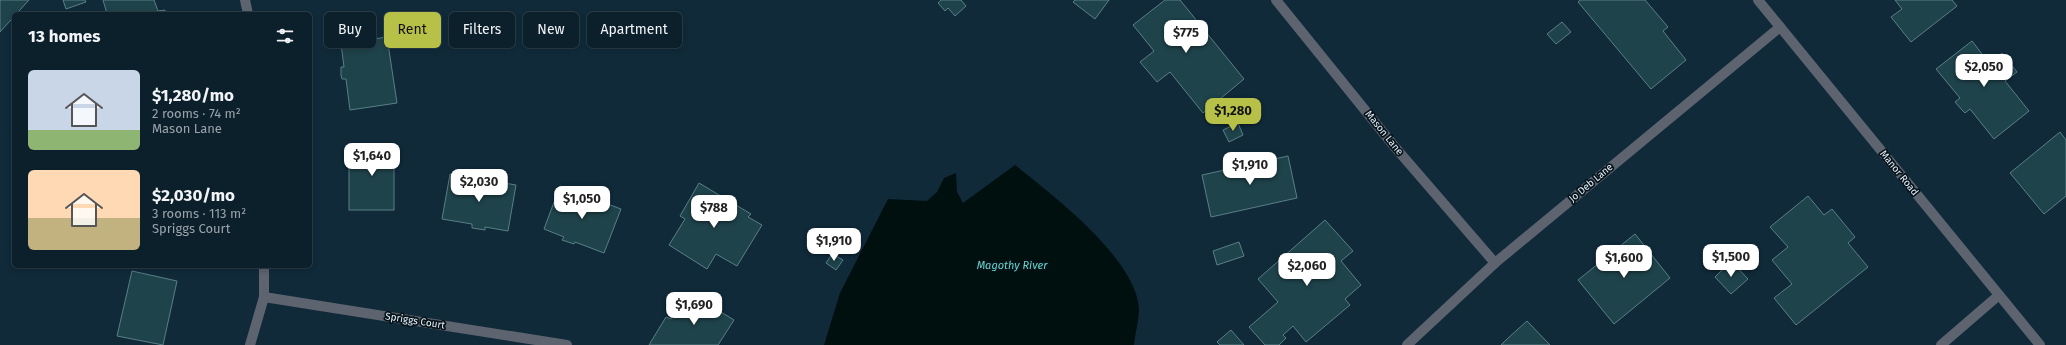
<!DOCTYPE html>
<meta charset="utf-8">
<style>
body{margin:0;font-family:"Fira Sans",sans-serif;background:#152834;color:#f1f3f6;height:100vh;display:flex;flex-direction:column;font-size:15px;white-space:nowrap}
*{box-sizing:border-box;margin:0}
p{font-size:13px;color:#9aa3a9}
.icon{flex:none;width:22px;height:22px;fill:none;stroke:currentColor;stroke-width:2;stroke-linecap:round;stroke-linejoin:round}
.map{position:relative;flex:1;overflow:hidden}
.details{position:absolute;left:12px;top:12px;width:300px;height:256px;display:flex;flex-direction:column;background:#0c202c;border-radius:6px;box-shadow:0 2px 6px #0003,0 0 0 1px #2c3e48}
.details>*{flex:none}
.hud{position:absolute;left:324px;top:12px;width:380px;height:36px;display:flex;gap:8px}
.price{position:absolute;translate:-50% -34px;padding:0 9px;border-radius:8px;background:#fff;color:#222;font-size:13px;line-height:26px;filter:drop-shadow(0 1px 2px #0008)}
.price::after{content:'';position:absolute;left:50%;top:24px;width:12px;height:9px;margin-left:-6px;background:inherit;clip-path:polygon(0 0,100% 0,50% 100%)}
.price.selected{background:#b8c147;color:#111}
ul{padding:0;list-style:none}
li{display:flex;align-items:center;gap:12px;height:100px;padding:0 16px}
li span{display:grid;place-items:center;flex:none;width:112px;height:80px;border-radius:6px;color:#555}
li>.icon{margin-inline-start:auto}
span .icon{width:48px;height:48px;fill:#fffc;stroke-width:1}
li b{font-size:17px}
h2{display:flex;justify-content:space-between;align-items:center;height:48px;padding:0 16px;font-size:17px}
.tag{padding:0 14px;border-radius:6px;background:#0c202c;box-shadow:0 2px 6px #0003,0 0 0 1px #2c3e48;font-size:14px;line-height:36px}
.tag.selected{background:#b8c147;color:#111}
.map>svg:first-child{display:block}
.water{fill:#00100e}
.building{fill:#1f434b;stroke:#597f87}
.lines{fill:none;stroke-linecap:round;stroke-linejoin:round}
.minor{stroke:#5d646f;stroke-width:10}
.labels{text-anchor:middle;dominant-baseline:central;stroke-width:3.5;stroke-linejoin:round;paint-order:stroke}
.street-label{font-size:10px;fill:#e2f2fd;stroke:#071219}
.water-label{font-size:11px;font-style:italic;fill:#63d4ca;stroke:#071219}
</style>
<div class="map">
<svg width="2066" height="345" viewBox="0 0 2066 345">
<rect width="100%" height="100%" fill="#102a3a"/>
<path class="water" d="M1015,165C1052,195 1136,258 1139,309C1139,320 1135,334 1134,345H824L840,293L888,199L927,201L937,192L944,178L956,173L957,192L963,203Z"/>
<g class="building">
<path d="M0,0H29L0,32Z"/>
<path d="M63,0H85L86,2L66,9Z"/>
<path d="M103,0H154L158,11L165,10L166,14H107Z"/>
<path d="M941,0H961L966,6L955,16L948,8L945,11L938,3Z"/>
<path d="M1075,0H1109L1095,19L1073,2Z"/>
<path d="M1165,0H1180L1244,79L1203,113L1170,72L1157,82L1140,62L1154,51L1133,25Z"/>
<path d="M1580,0H1645L1668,27L1663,31L1686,60L1651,89L1578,2Z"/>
<path d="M1895,0H1952L1957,6L1911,42L1891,17L1902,9Z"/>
<path d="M1562,22L1571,32L1556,44L1547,34Z"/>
<path d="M387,37L397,103L350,110L346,79H342L341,75V67H344L341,44Z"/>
<path d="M1972,41L1989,63L2002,53L2017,72L2005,81L2029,111L1994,139L1970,109L1965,113L1962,110L1955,102L1960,98L1936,69Z"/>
<path d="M1238,123L1243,135L1229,142L1223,130Z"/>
<path d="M2060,132L2066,140V196L2044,214L2010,173Z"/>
<rect x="349" y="144" width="45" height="66"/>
<path d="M1288,156L1297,198L1211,217L1202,175Z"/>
<path d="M450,174L516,185L508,231L485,227V230L472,228V224L442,219Z"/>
<path d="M699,183L751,214L748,217L762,225L737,266L716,254L707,269L669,245L685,219L680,216Z"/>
<path d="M560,186L621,209L604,253L575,242L574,244L562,240L564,237L544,229Z"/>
<path d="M1808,196L1824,215L1832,209L1855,237L1848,243L1868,267L1796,325L1774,298L1792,284L1772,260L1788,247L1770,227Z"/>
<path d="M1325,220L1353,251L1341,261L1361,285L1345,299L1350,305L1306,342L1293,326L1283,335L1286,338L1279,345H1265L1249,327L1278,302L1258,279Z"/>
<path d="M1635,234L1670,278L1614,324L1578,280Z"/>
<path d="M1239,242L1244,256L1217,265L1213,251Z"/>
<path d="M832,254L843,260L836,270L826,263Z"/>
<path d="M1731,261L1748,279L1731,294L1715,277Z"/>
<path d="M132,271L177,281L163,345L117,336Z"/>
<path d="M693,295L734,320L718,345H649L666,317L671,319L678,308L683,311Z"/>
<path d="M1527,321L1550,345H1501L1507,339Z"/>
<path d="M1231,330L1244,345H1220L1217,342Z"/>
</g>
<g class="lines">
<g class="minor">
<path d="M245,0L248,14"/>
<path d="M1276,0L1394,146L1495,263"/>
<path d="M1758,0L2040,345"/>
<path d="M264,297L567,345"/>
<path d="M250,345L264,297V266"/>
<path d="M1407,345L1495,263L1780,27"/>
<path d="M1941,345L1999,295"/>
</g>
</g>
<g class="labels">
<g class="street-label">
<text transform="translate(1384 133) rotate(51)">Mason Lane</text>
<text transform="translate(1899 173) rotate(51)">Manor Road</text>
<text transform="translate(1591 183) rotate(-40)">Jo Deb Lane</text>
<text transform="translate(415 321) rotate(9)">Spriggs Court</text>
</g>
<g class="water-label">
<text x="1012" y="265">Magothy River</text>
</g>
</g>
</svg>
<b class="price" style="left:1186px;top:54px">$775</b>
<b class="price" style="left:1984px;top:88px">$2,050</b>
<b class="price selected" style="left:1233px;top:132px">$1,280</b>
<b class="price" style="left:372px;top:177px">$1,640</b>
<b class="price" style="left:1250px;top:186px">$1,910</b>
<b class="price" style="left:479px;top:203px">$2,030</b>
<b class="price" style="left:582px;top:220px">$1,050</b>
<b class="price" style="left:714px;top:229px">$788</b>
<b class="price" style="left:834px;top:262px">$1,910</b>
<b class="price" style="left:1731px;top:278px">$1,500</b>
<b class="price" style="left:1624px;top:279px">$1,600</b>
<b class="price" style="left:1307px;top:287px">$2,060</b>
<b class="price" style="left:694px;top:326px">$1,690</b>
<div class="hud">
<a class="tag">Buy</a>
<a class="tag selected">Rent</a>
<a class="tag">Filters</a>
<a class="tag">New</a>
<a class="tag">Apartment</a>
</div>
<section class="details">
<h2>13 homes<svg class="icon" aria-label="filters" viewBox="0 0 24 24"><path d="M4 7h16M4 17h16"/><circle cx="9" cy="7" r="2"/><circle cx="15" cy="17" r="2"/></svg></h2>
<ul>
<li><span style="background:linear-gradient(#c9d6e8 75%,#8fb573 0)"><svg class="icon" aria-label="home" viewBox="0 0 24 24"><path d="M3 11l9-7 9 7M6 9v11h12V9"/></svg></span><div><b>$1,280/mo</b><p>2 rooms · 74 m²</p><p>Mason Lane</p></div></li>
<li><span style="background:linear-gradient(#ffd9b3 60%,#c2b280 0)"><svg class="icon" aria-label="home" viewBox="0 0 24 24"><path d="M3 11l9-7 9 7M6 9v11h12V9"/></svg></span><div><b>$2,030/mo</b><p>3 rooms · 113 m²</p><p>Spriggs Court</p></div></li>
</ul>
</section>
</div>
